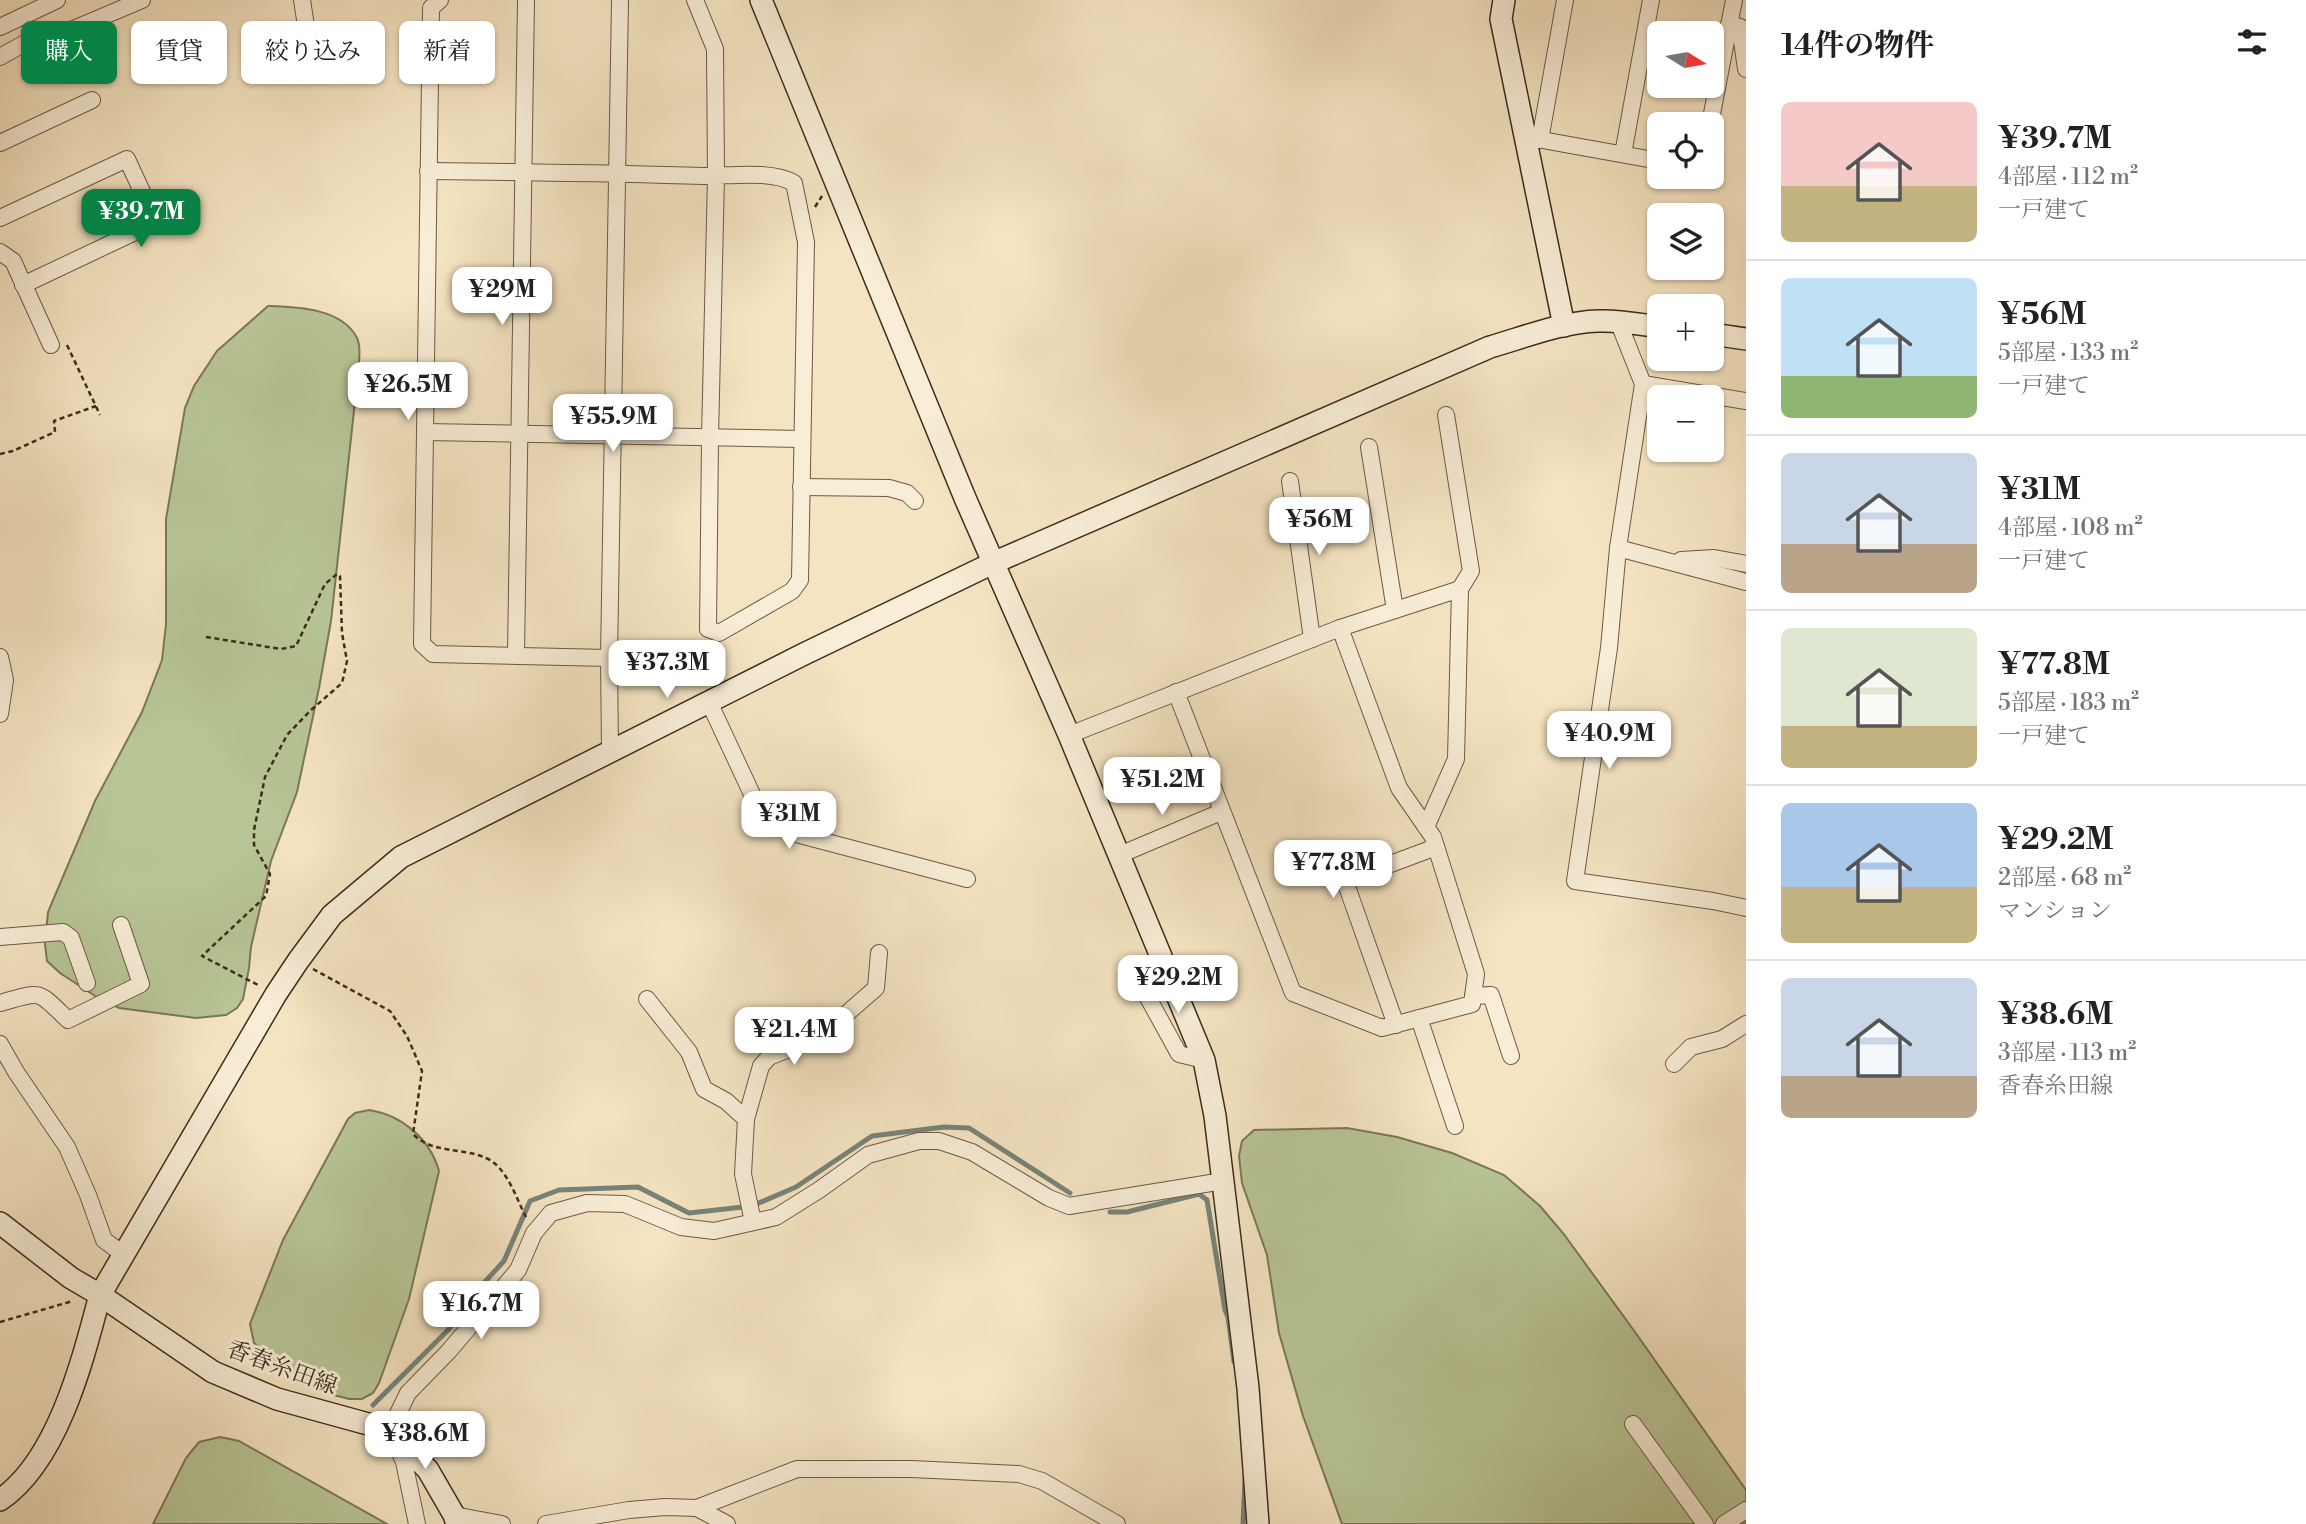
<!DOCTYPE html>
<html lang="ja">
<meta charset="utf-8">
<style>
body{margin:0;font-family:"Libre Bodoni","Noto Serif JP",serif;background:#f2f2f2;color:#202124;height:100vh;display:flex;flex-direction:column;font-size:26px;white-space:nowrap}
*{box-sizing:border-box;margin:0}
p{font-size:23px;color:#757577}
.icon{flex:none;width:38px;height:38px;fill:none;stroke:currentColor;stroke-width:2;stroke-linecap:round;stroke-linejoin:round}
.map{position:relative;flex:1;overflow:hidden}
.side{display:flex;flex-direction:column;background:#fff;width:560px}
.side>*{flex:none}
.banner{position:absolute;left:21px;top:21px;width:665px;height:63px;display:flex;gap:14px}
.needle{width:46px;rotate:101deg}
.tools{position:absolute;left:1647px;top:21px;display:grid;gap:14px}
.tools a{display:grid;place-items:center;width:77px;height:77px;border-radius:10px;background:#fff;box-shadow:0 2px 5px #0004;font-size:35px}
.price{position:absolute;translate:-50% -60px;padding:0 16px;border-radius:14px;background:#fff;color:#222;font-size:23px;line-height:46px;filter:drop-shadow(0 2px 4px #0008)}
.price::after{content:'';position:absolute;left:50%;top:42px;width:21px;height:16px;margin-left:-10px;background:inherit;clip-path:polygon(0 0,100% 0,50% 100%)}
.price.active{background:#0b8043;color:#fff}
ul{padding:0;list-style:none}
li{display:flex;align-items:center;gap:21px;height:175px;padding:0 35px}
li+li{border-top:2px solid #e0e0e0}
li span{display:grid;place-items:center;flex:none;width:196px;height:140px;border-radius:10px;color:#555}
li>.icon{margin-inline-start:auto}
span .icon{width:84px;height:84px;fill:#fffc;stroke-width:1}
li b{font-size:30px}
h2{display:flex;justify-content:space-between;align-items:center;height:84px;padding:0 35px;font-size:30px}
.tag{padding:0 24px;border-radius:10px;background:#fff;box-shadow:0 2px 5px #0004;font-size:24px;line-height:63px}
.tag.active{background:#0b8043;color:#fff}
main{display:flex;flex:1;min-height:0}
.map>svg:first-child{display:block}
.green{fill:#b8c595;stroke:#7a7858;stroke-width:2}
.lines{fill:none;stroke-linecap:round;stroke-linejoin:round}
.stream{stroke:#77847a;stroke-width:5}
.street-casing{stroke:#6b5a45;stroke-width:18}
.secondary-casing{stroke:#3d2c1b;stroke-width:24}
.path{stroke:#3d2c1b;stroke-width:2.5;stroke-dasharray:5 3.5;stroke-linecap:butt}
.street{stroke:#f8edd7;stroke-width:16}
.secondary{stroke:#f8edd7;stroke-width:21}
.labels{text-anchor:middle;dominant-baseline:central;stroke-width:6;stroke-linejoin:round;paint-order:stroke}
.street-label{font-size:23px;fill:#3d2c1b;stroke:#f8edd7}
</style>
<main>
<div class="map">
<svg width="1746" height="1524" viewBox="0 0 1746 1524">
<rect width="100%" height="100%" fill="#f5e4c2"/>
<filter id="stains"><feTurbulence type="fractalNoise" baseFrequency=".00286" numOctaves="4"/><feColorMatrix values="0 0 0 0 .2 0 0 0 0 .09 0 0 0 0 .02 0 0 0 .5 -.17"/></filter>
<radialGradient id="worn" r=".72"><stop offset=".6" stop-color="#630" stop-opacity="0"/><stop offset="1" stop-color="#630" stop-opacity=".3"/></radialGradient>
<g class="green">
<path d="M268,306C297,307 342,308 357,338C361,345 359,357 359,365L331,621L319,688L297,792L271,861L251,947L249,968L243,999L237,1008L226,1015L196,1018L119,1008L95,996L60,973L47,961L45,944L48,912L95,801L142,712L162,660L166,624V519L185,408L194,386L217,351Z"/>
<path d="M369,1110C402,1115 430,1139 439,1171L409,1299L379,1383L373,1393L362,1399H349L330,1394L267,1355L254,1343L250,1324L283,1240L348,1119L355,1113Z"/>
<path d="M1347,1128L1397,1137L1452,1153L1504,1175L1540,1206L1563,1233L1635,1332L1746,1490V1524H1342L1303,1416L1279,1333L1267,1255L1242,1183L1239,1156L1242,1141L1254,1130Z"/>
<path d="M220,1437L239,1441L387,1524H153L186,1458L199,1442Z"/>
</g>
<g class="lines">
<g class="stream">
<path d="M1110,1212H1127L1199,1194L1207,1200L1225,1310L1228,1317L1234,1362"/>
<path d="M373,1405L449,1329L469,1299L504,1261L530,1201L559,1190L638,1187L689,1213L752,1206L796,1187L872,1136L944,1127L969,1128L1070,1193"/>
<path d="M1243,1524L1245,1480"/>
</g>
<defs>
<g id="street">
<path d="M302,0L312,65"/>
<path d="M440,0L431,8L422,644L433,654L609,658"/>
<path d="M1729,24L1740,27L1746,69"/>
<path d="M0,27L57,0"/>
<path d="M0,57L25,43L57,36L142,0"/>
<path d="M1710,124L1734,0"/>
<path d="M1531,138L1659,161"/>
<path d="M1540,140L1565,0"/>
<path d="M0,143L92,100"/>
<path d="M1623,154L1651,0"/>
<path d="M428,171C520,172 612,173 704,176C731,176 771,170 794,183L806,242L800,580L792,591L719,633L708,629L710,438L716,176L715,49L695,0"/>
<path d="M0,218L127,159L156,222L23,285"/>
<path d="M0,252L13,261L51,345"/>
<path d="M1618,321L1643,384L1618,548L1609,648L1575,881L1713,901L1746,908"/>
<path d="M1643,384L1746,401"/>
<path d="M426,432L802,439"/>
<path d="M1369,447L1395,610"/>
<path d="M1290,481L1312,639"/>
<path d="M801,487L889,488L907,493L915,501"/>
<path d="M1618,548L1746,582"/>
<path d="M1681,560L1714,558L1746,564"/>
<path d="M516,655L526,0"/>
<path d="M0,657L5,680L0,714"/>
<path d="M1176,692L1293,993L1382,1028L1472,1004L1476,974L1433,837L1399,788L1340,628"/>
<path d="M709,702L764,820L800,835L967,879"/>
<path d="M1069,735L1340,628L1460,589"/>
<path d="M610,752L609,658L620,0"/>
<path d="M1426,827L1456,759L1460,589L1471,571L1446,415"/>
<path d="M1117,856L1221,812"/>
<path d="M0,937L63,932L71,938L87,983"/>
<path d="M1141,985L1179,1054L1204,1060"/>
<path d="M1473,996L1491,995L1511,1056"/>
<path d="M647,999L689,1052L704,1089L726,1101L746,1119"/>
<path d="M0,1003C43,991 36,989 68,1020L141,984L121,925"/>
<path d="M1419,1018L1455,1126"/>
<path d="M1396,1025L1345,881L1436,847"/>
<path d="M0,1044L16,1072L67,1147L88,1195L104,1240L123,1254"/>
<path d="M1674,1064L1691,1047L1722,1039L1746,1024"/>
<path d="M753,1222L743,1174L746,1119L761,1066L769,1057L799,1045L837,1022L876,988L879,953"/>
<path d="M1633,1424L1705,1524"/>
<path d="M697,1508L727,1524"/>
<path d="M454,1515L502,1524"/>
<path d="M417,1524L404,1462L390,1430L408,1393L448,1352L518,1270L534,1233L551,1213L587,1203L625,1204L681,1227L714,1231L776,1217L819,1190L868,1155L919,1141H939L972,1152L1049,1198L1069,1206L1223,1181"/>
<path d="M546,1524L629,1510L665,1507L697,1508L797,1469H911L1019,1474L1042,1481L1117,1524"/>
<path d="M1724,1524L1746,1510"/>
</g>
<g id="secondary">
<path d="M761,0L965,498L1069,735L1204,1060L1215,1116L1248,1388L1258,1524"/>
<path d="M1504,0L1501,19L1564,326"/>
<path d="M1712,334L1746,339"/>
<path d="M0,1223L71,1278L100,1295L213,1372L277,1399L390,1430L428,1470L454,1515L457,1524"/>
<path d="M0,1500C58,1461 83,1359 100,1295L276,994L298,961L332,915L401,857L804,654L993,563L1490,347C1525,337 1562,322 1598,321C1619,320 1639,324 1659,327"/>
</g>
</defs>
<use href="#street" class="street-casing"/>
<use href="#secondary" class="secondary-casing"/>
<g class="path">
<path d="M815,207L822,196"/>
<path d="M67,345L100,415"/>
<path d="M0,454L13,451L55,432L54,421L96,406"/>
<path d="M206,637L281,649L296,646L325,584L337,574L340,576L342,633L347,661L342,683L310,711L287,735L265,777L254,830V845L270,874L266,896L202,956L258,985"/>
<path d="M709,646L723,674"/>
<path d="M313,969L390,1011L407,1036L422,1071L413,1134C432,1154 462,1147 486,1158C507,1167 516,1198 526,1217"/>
<path d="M0,1322L73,1301"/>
</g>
<use href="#street" class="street"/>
<use href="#secondary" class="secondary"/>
</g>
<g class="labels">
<g class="street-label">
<text transform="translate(282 1368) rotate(20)">香春糸田線</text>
</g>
</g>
<rect width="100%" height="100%" filter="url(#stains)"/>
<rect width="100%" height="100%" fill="url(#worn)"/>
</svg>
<div class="tools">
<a><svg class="needle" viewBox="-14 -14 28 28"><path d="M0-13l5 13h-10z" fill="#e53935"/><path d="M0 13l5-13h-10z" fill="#757577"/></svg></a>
<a><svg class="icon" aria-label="locate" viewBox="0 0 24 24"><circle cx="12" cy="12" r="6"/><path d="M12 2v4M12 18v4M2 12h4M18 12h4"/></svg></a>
<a><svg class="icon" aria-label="layers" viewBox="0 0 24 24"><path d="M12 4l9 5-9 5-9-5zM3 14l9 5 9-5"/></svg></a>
<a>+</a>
<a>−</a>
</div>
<b class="price active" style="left:141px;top:249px">¥39.7M</b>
<b class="price" style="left:502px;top:327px">¥29M</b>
<b class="price" style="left:408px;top:422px">¥26.5M</b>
<b class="price" style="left:613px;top:454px">¥55.9M</b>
<b class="price" style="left:1319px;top:557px">¥56M</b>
<b class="price" style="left:667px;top:700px">¥37.3M</b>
<b class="price" style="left:1609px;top:771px">¥40.9M</b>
<b class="price" style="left:1162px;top:817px">¥51.2M</b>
<b class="price" style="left:789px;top:851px">¥31M</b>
<b class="price" style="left:1333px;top:900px">¥77.8M</b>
<b class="price" style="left:1178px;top:1015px">¥29.2M</b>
<b class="price" style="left:794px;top:1067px">¥21.4M</b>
<b class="price" style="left:481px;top:1341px">¥16.7M</b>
<b class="price" style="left:425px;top:1471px">¥38.6M</b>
<div class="banner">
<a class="tag active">購入</a>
<a class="tag">賃貸</a>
<a class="tag">絞り込み</a>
<a class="tag">新着</a>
</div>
</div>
<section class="side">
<h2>14件の物件<svg class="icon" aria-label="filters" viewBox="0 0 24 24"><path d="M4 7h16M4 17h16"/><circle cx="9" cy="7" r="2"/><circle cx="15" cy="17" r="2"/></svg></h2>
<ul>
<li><span style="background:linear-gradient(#f6c9c9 60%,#c2b280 0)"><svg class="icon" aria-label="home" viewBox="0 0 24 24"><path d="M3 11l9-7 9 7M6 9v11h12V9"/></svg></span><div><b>¥39.7M</b><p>4部屋 · 112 m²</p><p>一戸建て</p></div></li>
<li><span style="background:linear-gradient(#bfe0f5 70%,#8fb573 0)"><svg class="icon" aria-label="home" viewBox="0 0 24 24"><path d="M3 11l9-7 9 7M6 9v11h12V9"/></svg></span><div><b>¥56M</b><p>5部屋 · 133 m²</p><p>一戸建て</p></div></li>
<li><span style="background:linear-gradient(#c9d6e8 65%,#b9a48a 0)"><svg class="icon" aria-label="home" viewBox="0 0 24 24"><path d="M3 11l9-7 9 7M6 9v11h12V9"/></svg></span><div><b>¥31M</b><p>4部屋 · 108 m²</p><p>一戸建て</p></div></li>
<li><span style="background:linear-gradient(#dfe7d0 70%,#c2b280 0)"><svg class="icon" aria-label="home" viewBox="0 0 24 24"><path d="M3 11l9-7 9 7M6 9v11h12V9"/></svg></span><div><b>¥77.8M</b><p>5部屋 · 183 m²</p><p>一戸建て</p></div></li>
<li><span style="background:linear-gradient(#a9c7e8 60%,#c2b280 0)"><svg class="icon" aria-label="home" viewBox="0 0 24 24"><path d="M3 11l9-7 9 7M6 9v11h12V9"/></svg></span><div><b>¥29.2M</b><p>2部屋 · 68 m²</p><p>マンション</p></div></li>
<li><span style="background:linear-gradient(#c9d6e8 70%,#b9a48a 0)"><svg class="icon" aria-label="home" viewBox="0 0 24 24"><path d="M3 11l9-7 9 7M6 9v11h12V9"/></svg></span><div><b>¥38.6M</b><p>3部屋 · 113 m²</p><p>香春糸田線</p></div></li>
</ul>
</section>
</main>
